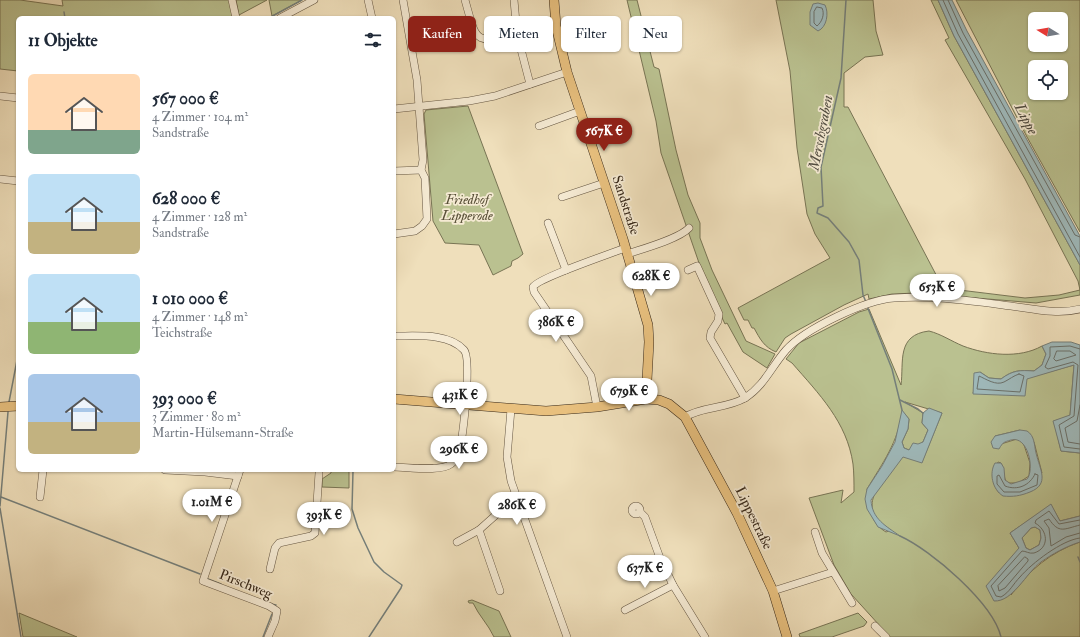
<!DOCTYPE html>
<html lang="de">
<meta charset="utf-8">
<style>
body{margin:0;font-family:"IM FELL Double Pica",serif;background:#f2f2f3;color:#1f2937;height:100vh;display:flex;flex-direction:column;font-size:15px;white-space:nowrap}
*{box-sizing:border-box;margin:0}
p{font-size:13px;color:#747a83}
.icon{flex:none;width:22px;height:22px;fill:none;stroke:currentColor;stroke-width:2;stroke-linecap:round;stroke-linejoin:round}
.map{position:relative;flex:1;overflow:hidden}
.details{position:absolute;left:16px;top:16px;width:380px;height:456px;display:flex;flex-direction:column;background:#fff;border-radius:6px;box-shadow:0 1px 3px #0004}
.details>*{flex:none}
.top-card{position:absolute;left:408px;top:16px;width:380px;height:36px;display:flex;gap:8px}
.needle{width:26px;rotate:281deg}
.fabs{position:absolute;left:1028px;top:12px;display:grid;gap:8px}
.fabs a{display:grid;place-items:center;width:40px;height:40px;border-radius:6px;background:#fff;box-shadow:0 1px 3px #0004;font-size:20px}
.price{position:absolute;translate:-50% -34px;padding:0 9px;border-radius:14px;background:#fff;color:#222;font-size:13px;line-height:26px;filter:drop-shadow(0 1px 2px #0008)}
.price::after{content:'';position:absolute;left:50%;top:24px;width:12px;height:9px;margin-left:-6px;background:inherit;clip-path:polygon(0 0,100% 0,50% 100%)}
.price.selected{background:#8f2418;color:#fff}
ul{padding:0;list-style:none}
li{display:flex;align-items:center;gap:12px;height:100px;padding:0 12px}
li span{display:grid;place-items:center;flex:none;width:112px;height:80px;border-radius:6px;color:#555}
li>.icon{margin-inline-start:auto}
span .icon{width:48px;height:48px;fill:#fffc;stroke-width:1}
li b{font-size:17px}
h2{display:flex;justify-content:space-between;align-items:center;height:48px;padding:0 12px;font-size:17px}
.tag{padding:0 14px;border-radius:6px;background:#fff;box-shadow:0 1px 3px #0004;font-size:14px;line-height:36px}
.tag.selected{background:#8f2418;color:#fff}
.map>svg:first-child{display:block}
.green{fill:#bac190;stroke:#787454;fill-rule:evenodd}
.water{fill:#9fbabc;stroke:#757f7a;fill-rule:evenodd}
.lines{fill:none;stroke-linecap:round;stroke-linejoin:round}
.shore{stroke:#6a706a;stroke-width:1}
.stream{stroke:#757f7a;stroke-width:1.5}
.minor-casing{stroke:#645541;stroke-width:8}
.major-casing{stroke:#362718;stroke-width:10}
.minor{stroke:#f5ead3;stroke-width:7}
.major{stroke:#e8c07e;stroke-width:9}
.labels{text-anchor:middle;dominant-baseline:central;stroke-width:3.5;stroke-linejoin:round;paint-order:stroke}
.park-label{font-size:14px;font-style:italic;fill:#574e36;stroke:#f5ead3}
.street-label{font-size:14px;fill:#362718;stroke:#f5ead3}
.water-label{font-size:15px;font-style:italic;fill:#504c41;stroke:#f5ead3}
</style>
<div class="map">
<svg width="1080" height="637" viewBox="0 0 1080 637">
<rect width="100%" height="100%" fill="#efdfbb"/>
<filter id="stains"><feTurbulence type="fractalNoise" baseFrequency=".005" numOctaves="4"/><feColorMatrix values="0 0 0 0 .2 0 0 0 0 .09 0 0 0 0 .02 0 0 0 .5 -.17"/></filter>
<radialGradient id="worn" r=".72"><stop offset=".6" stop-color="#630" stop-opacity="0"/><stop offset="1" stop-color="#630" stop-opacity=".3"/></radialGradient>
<g class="green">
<path d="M0,0H20L63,6L62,0H229L233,18H18V71L0,69Z"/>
<path d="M236,0H267L239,15Z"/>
<path d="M269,0H302L272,16Z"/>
<path d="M627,0H637L654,67L659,69L676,150L688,195L700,223V238L712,270L746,341L775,354L767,368L743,352L727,323L725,324L707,286L661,153L656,121Z"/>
<path d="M776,0H873L876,31L883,55L865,57L844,73V107H848L943,288L1025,298L1059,295L1080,290L1078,281L1025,179L945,40L949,38L931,0H938L954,36L1080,265V295L1036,303L916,293L892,294L869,299L868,294L844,305L791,334L785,338L776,352C764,347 760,339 754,328H752L748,320H744L738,308L830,258L815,234L807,214L797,148L790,71Z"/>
<path d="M956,0H1080V232L1027,137ZM1035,19H1061V45H1035ZM1035,67H1061V93H1035Z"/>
<path d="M468,106L523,254L518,258L512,261L511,266L493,275L479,245L445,243L433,221L424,114L426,110Z"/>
<path d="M869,309L901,385C904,362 896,335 929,331C941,334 951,341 963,346C987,355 1019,359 1042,346L1046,354L1042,365L1034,371C1020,370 1013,370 1001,379L989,378L980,372L973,393L1074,365L1070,416L1054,421L1061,451L1080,453V516L1060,521L1051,505L1010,533L1019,548L1011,595C1029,570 1051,552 1080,542V637H890L851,594L834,565L809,498L843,490L841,503L854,492C854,483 854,473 853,464C847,422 819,394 792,363L786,359L799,343L859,312ZM905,402L942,413L922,462L903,456C884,481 851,506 891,530L886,532C869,522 870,507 867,489C882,464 899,441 902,411L909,419L908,429L902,442L904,448L909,450L923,442L928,430L922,423L923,413ZM1020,430L1034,442L1042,473L999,493C991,482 992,474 998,462L1001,463C1004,469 1003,477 1007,483H1018L1029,476L1030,463L1023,442L1017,439L1001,444L995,436Z"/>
<path d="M331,470H349V488L322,487V479L331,473Z"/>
<path d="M1035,527L1040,530L1041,538L1039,545L1030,550L1026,548L1022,538L1031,528Z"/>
<path d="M472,600L499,611L511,637H494C488,624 479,616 473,603H469L468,601Z"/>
<path d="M19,613L77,637H23Z"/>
<path d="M858,613L867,622L864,626L832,637H800L799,634Z"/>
</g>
<g class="water">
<path d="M938,0H952L967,31L1080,236V265L954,36Z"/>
<path d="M818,3L825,5C829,13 827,27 818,31L810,25V12L813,4Z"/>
<path d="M1052,342H1071L1080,345V453L1061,451L1053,421L1070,415L1074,365L1027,379L1025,396L973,394L974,373L980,372L989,378L1001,379C1013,370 1020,370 1034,371L1042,365L1046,354L1042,346Z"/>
<path d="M929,408L942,413L922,463L903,457L871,500C872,519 886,526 900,536L878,527L867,509L865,499L867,489L882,466L895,442L902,410L909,419L908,429L902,442L904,448L909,450L913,443L918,444L923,442L928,430L922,423L923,413Z"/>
<path d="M1020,430L1027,431C1035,436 1034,445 1036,453C1040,470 1050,484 1030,492C1020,496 1013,497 1003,496C992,489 989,473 995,463H1001L1004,468L1005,480L1011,484L1027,479C1035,470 1028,435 1011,440C1004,442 1003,442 999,449L993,448L991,442L995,436Z"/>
<path d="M1051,504L1060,521L1080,516V542C1067,546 1052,554 1041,562C1026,573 1013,602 994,601L986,586L1019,548L1010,533ZM1035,527L1040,530L1041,538L1039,545L1030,550L1026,548L1022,538L1031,528Z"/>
</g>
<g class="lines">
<g class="shore">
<path d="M943,0L958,34L1080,257"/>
<path d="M948,0L963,33L1075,235L1080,237"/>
<path d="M817,7L822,8C825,14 822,22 817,26L814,23V12Z"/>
<path d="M1080,349L1070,346L1050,347V356L1045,367L1048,369L1073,362L1078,365L1074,416L1059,425L1064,447L1080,449"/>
<path d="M1057,351H1070L1076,355L1056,361L1054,359Z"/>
<path d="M1019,374L1024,376L1020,392L977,389L979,376C986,379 996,386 1004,382C1010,379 1013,376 1019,374Z"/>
<path d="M1080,405L1077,421L1065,428L1068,442L1080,444"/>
<path d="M1035,474L1038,475L1037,485L1020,492H1004L997,484V476L999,475L1005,486C1018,491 1030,485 1035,474Z"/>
<path d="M1080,520L1059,524L1049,511L1036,520L1035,523C1048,530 1050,548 1034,553C1029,554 1026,551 1022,551L991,586L996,596L1001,597C1010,592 1013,584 1020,577C1032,563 1062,540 1080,538"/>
<path d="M1080,525C1064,529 1059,534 1049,519L1044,521L1049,528L1051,546L1066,537L1080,533"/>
<path d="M1025,557L1028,559V561L1005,588L999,591L998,586Z"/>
</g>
<g class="stream">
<path d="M846,0L841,78L821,167L823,206L818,208L817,213L828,218L849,242L859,260L863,295L866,302"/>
<path d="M64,12L65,18"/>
<path d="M269,18L302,0"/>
<path d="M867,306L892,369L902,410"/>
<path d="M900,400L918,409L923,413"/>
<path d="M9,402L18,355"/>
<path d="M353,471L352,509L358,528L374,562L384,572L402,585L401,588L369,637"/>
<path d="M1,497L200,574"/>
<path d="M0,506L8,412"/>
<path d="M0,508L21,637"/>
<path d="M900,536C931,550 993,603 1001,637"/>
<path d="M1078,557L1080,562"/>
<path d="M208,579L221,584"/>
<path d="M271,604L276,605"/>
<path d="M263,637L272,614"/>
</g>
<defs>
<g id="minor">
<path d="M232,0L236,18"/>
<path d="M368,0L372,18"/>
<path d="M465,0C477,42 473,44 517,34"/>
<path d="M514,0L517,34L530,84"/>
<path d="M280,18L314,0"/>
<path d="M0,96L18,98"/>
<path d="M394,109L469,101L495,96L567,72"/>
<path d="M539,126L580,111"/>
<path d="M394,171L421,170"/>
<path d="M0,179L18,181"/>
<path d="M562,197L604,183"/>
<path d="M548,223L566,270"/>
<path d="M394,234L415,231L422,226L427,219L425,178L421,170L423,160L417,80L403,0"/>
<path d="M627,254C642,249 679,239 689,228"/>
<path d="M688,270L697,266L719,314L718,321L711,332L710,338L745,398"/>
<path d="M597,407L591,376L534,292L533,287C538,278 610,254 625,248"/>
<path d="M511,409L507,457L511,481L567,637"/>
<path d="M685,417C703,406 726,409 745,398C764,386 772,366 786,350C805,329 865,300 894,298C933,295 972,301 1011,306C1033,309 1058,315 1080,309"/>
<path d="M394,467C408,467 441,472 451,464C455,461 458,457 459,452C463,437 472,359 464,350C449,333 417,336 397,336"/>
<path d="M165,470L205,472L238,476"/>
<path d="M240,470L203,581L269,606L277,611L275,621L268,637"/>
<path d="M40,497L43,470"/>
<circle cx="636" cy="510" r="4"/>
<path d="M640,512L645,517L660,558L673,585L705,637"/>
<path d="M479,530L500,591"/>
<path d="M815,532L822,553L852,603"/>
<path d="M457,542L479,530L516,497"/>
<path d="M270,569L275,548L279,543L311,536L315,533L319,473"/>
<path d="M773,591L833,572"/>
<path d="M625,610L673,585"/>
<path d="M875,626L886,637"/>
</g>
<g id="major">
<path d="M554,0L556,26L567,72L623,239L648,325L649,342L646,399"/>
<path d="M394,399L546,411L597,407L646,399L659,400L669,404L685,417L737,513L773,591L787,637"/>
<path d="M0,407L18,406"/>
</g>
</defs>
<use href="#minor" class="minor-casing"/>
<use href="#major" class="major-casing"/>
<use href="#minor" class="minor"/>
<use href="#major" class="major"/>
</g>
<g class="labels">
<g class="park-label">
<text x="467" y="199">Friedhof<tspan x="467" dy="16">Lipperode</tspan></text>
</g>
<g class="street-label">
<text transform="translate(626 205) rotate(72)">Sandstraße</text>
<text transform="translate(754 518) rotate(64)">Lippestraße</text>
<text transform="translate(246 584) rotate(22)">Pirschweg</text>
</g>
<g class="water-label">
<text transform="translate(1026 119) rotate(62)">Lippe</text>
<text transform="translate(821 133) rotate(-79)">Merschgraben</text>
</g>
</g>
<rect width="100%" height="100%" filter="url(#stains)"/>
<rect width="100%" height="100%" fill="url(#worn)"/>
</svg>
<div class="fabs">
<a><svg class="needle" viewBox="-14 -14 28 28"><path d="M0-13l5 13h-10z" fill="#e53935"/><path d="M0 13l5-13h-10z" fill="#747a83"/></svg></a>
<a><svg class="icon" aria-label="locate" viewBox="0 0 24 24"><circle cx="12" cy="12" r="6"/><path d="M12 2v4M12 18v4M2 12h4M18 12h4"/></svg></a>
</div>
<b class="price selected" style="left:604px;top:152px">567K €</b>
<b class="price" style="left:651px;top:297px">628K €</b>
<b class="price" style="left:937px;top:308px">653K €</b>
<b class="price" style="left:556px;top:343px">386K €</b>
<b class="price" style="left:629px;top:412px">679K €</b>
<b class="price" style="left:460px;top:416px">431K €</b>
<b class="price" style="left:459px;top:470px">296K €</b>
<b class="price" style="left:212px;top:523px">1.01M €</b>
<b class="price" style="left:517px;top:526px">286K €</b>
<b class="price" style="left:324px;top:536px">393K €</b>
<b class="price" style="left:645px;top:589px">637K €</b>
<div class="top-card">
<a class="tag selected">Kaufen</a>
<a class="tag">Mieten</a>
<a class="tag">Filter</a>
<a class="tag">Neu</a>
</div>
<section class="details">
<h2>11 Objekte<svg class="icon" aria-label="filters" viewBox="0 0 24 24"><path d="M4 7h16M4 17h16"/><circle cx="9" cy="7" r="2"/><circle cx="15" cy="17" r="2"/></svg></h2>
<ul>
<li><span style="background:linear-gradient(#ffd9b3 70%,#7fa58c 0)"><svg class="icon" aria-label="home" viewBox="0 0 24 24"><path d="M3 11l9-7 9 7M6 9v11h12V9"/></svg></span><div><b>567 000 €</b><p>4 Zimmer · 104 m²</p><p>Sandstraße</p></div></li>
<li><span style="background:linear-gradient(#bfe0f5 60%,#c2b280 0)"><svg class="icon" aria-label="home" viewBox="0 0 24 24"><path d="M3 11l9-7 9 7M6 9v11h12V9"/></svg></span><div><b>628 000 €</b><p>4 Zimmer · 128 m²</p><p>Sandstraße</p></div></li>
<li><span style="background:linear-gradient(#bfe0f5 60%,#8fb573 0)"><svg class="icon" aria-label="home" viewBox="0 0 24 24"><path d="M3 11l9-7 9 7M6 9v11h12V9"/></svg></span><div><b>1 010 000 €</b><p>4 Zimmer · 148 m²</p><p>Teichstraße</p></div></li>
<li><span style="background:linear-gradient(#a9c7e8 60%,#c2b280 0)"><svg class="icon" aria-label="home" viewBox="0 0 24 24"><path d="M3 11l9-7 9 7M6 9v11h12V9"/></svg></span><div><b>393 000 €</b><p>3 Zimmer · 80 m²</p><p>Martin-Hülsemann-Straße</p></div></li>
</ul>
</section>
</div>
